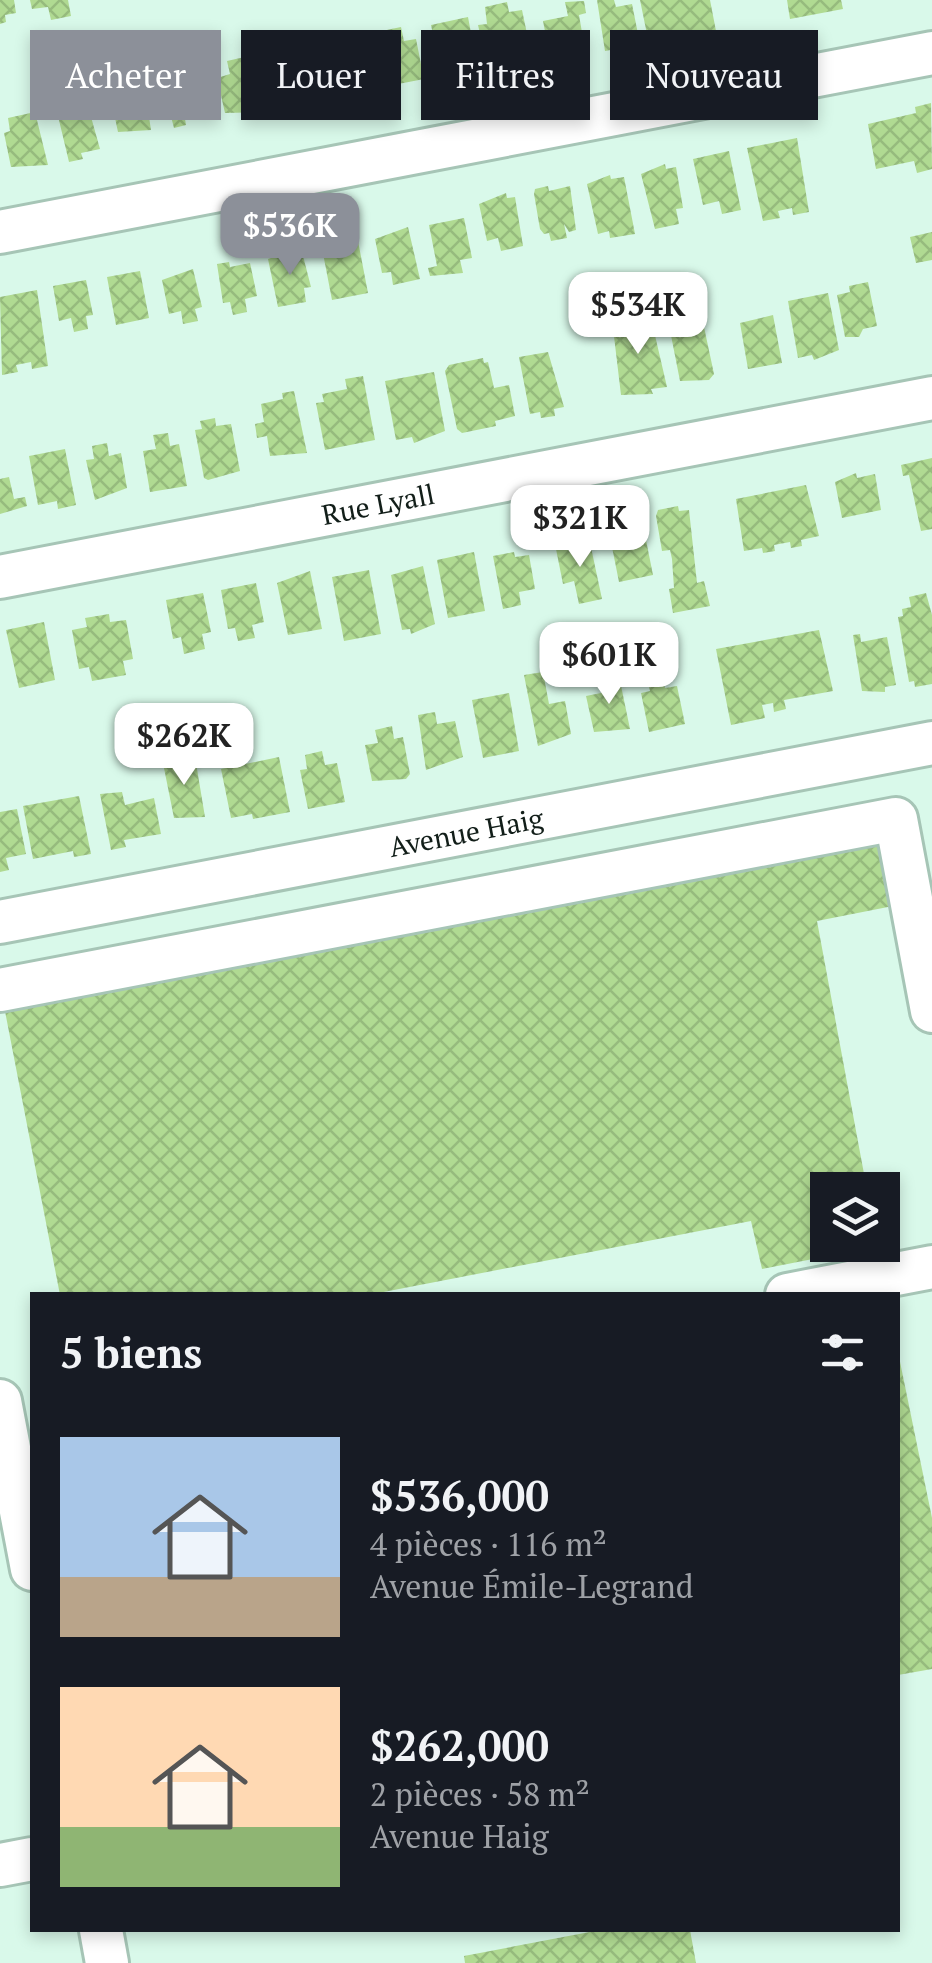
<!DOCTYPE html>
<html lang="fr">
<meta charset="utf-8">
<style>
body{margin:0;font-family:"PT Serif",serif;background:#20242c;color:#f1f3f6;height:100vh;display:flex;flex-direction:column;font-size:38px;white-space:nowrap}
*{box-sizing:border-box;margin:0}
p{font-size:32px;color:#9ea1a6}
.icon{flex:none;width:55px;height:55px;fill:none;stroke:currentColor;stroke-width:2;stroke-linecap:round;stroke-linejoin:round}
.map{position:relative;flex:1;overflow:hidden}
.details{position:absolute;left:30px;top:1292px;width:870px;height:640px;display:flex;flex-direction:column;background:#171b24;border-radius:0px;box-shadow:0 5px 15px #0003}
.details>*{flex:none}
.guide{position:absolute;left:30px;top:30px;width:872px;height:90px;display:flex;gap:20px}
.fabs{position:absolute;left:810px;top:1172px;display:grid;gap:20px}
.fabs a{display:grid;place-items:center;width:90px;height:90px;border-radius:0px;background:#171b24;box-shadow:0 5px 15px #0003;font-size:50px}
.price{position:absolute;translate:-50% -85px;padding:0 22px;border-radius:20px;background:#fff;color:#222;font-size:32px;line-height:65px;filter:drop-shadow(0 2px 5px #0008)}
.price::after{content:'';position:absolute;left:50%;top:60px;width:30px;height:22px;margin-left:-15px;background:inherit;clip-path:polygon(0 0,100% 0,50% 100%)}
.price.active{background:#8c9099;color:#fff}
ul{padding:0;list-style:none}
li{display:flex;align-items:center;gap:30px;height:250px;padding:0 30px}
li span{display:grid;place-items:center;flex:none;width:280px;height:200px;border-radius:0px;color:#555}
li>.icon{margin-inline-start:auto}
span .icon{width:120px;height:120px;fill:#fffc;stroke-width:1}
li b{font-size:42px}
h2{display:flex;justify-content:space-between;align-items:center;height:120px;padding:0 30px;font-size:42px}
.tag{padding:0 35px;border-radius:0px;background:#171b24;box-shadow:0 5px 15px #0003;font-size:35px;line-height:90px}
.tag.active{background:#8c9099;color:#fff}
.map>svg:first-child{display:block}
.building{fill:url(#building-cross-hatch)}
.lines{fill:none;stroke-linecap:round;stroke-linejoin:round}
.minor-casing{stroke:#a6c5b6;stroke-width:48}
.minor{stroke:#fff;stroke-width:42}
.labels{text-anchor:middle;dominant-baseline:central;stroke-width:8;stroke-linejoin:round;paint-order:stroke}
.street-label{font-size:28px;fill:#121e19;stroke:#fff}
</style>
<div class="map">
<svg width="932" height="1963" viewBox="0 0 932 1963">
<defs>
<pattern id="building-cross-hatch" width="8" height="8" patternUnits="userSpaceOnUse" patternTransform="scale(2.5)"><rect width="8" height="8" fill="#b0da92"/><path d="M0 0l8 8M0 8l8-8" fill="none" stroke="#96bb7d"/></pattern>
</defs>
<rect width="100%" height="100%" fill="#d9f9ea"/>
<g class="building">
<path d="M0,0H14L16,13L5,15L6,22L0,24Z"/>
<path d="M30,0H68L71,16L51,20L48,7L32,9Z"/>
<path d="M597,0H614L616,7L632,4L640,44L629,47L630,53L618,56L616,49L605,51Z"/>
<path d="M640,0H710L716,31L706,33L707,40L697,43L696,35L691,36L693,43L685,45L684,38L681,46L655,51L654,44H649Z"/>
<path d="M787,0H841L843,9L790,19Z"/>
<path d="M584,1L586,13L579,15L586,56L556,68L555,62H551L543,21L568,16L565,2Z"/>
<path d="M507,2L509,12L522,10L534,67L495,78L488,40L482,42L478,25L487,24L485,7Z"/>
<path d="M468,17L479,76L475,77L477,85L450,90L448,82L443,83L431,25Z"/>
<path d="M401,27L404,41L416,39L424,79L388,86L377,32Z"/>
<path d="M359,36L368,92L353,95L351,86L332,90L326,57L335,55L332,41Z"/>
<path d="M293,50L296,63L306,61L313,94L282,105L273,68L279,66L277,53Z"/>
<path d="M249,56L261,112L225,113L217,78L230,74L227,61Z"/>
<path d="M197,67L207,115L185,119L186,125L174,128L160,74Z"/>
<path d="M135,80L138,93L145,91L151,130L118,132L111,99L116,98L114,85Z"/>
<path d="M86,99L100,149L81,153L83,159L69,162L58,116L66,114L64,107Z"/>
<path d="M931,103L932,169L917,173L914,161L876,169L868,124L916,113L915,107Z"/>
<path d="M35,112L48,165L11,167L4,133L10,131L8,118Z"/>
<path d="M797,138L809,212L793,215L792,208L778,211L780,218L763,221L747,148Z"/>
<path d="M729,151L741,210L722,214L719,201L703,205L693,159Z"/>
<path d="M665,164L666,169L676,167L683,208L676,209L679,224L655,229L641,174Z"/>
<path d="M610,175L611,179L624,177L635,234L610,238L609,231L598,234L587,184Z"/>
<path d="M548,186L549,191L570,186L576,230L569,232L564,224L567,238L551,241L549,233L544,234L540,229L534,194L535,189Z"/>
<path d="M506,193L507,198L515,197L523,246L501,251L498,238L487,241L479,204Z"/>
<path d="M464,218L472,258L460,260L463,273L430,276L428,268L437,266L429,225Z"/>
<path d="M408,227L420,279L393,285L391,272L382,273L375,239Z"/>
<path d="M932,232V260L916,263L910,237Z"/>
<path d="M339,239L340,245L358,241L368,293L332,300L321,243Z"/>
<path d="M301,248L311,287L304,288L306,302L278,307L268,259Z"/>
<path d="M229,262L230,267L250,263L257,296L245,299L247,312L233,315L230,302L223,303L217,264Z"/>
<path d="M193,269L202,307L195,309L198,321L183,324L181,311L169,314L162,280Z"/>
<path d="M140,271L149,318L116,325L107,277Z"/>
<path d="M86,280L93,315L86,316L88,329L74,332L71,318L59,321L53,286Z"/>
<path d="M868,282L877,326L863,329L859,337H845L837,295L850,292L849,286Z"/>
<path d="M37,290L48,366L32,369L31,362L16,365L18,372L2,375L0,297Z"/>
<path d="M828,293L839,350L814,360L812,355L798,358L788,301Z"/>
<path d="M682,300L693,329L704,327L714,374L709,380L680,381L667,315L671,314L668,303Z"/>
<path d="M650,314L667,387L651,389L653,394L621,395L613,328L624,326L622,319Z"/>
<path d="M773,315L782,363L748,369L740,323Z"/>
<path d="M548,352L564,407L554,409L555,416L541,418L540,412L530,414L519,357Z"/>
<path d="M483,358L484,363L488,362L494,388L509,385L515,416L495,421L496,426L462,433L457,429L445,371L449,365Z"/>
<path d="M434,372L445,431L414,443L412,437L396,440L385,381Z"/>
<path d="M363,376L375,440L325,450L316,403L324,402L322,394L347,389L345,379Z"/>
<path d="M294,391L307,453L270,456L267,436L257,438L255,424L264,422L261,404L283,399L282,393Z"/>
<path d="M215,418L216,426L231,424L240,471L208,480L204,478L195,430L202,429L200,421Z"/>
<path d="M168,433L170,446L179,444L187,486L150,492L143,451L156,449L153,435Z"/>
<path d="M107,443L109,456L121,453L127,488L95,500L86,460L94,459L92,446Z"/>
<path d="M65,449L76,505L58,509L57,501L38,505L29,456Z"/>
<path d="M932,458V529L921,531L909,475L903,476L901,465Z"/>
<path d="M856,473L857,478L875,474L881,510L842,518L835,482Z"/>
<path d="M9,477L14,499L25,497L27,506L0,514V479Z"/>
<path d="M806,485L819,536L801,540L802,546L791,548L790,542L774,545L775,551L763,553L762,548L744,551L736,499Z"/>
<path d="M678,506L679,511L689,510L697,583L704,581L710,606L673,613L669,589L674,588L672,559L670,550L662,551L656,516L658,510Z"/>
<path d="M622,524L623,529L643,525L653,575L619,582L609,532L610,527Z"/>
<path d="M589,538L602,599L579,604L574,581L563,584L556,549Z"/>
<path d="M474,552L485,611L448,618L437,560Z"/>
<path d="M514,552L515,557L529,555L535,589L519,592L521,605L503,609L493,556Z"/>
<path d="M423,566L435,624L411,634L410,629L402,630L391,575Z"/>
<path d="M369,570L381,634L344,641L332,577Z"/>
<path d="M310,571L322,629L288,635L277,583Z"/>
<path d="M256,583L264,622L252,625L255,638L238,641L235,628L228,629L221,590Z"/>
<path d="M203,593L211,632L202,634L205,649L184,654L181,637L173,639L166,600Z"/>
<path d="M926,593L932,615V684L915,687L914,681L909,682L898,617L903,616L902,609L911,607L909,597Z"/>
<path d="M109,614L110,622L126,620L133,659L123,661L126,675L92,681L89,667L79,669L72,630L87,627L85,618Z"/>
<path d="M44,622L55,680L19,688L6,630Z"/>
<path d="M819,630L833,691L784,700L786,709L774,712L773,703L762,705L765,718L731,725L716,649Z"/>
<path d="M860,634L861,642L887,637L896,685L885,687V692L862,691L853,635Z"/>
<path d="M543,672L549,704L565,701L571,734L538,746L524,675Z"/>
<path d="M662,675L665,688L677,686L685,724L649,732L641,693L650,691L647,678Z"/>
<path d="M619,676L630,729L594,732L586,696L601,693L602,679Z"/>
<path d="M509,693L519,751L483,758L472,700Z"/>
<path d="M435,712L437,724L455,721L463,757L426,770L418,715Z"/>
<path d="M392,726L394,739L403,737L410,774L406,779L372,781L365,745L378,743L375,730Z"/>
<path d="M322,751L325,765L337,763L345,802L308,809L300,770L307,769L305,755Z"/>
<path d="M184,755L185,759L195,757L205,817L174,818L163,763Z"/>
<path d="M279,757L290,812L253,819L252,814L231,818L221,769Z"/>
<path d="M122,792L125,805L154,798L161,834L124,840L126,847L111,850L100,794Z"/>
<path d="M79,796L91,854L74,857L73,851L33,859L23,806Z"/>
<path d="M17,809L26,854L6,858L9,870L0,872V812Z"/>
<path d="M879,836L893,906L817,921L867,1190H828V1245L874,1247L762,1269L751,1221L368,1295H60L4,1006Z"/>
<path d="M898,1352L932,1518V1669L898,1675Z"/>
<path d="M600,1930H690L696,1963H465L464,1956Z"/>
</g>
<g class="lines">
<defs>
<g id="minor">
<path d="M0,232L932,53"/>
<path d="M0,577L932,398"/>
<path d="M0,922L932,743"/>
<path d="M0,990L896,819L932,1011"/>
<path d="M787,1295L932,1267"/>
<path d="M0,1401L32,1569"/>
<path d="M0,1865L32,1859"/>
<path d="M101,1930L107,1963"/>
</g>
</defs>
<use href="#minor" class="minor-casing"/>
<use href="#minor" class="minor"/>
</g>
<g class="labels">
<g class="street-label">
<text transform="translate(378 504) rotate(-11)">Rue Lyall</text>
<text transform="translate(466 832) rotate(-11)">Avenue Haig</text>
</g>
</g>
</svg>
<div class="fabs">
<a><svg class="icon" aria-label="layers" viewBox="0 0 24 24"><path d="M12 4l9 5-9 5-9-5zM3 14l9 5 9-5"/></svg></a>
</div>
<b class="price active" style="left:290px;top:278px">$536K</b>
<b class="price" style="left:638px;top:357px">$534K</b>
<b class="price" style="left:580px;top:570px">$321K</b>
<b class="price" style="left:609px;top:707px">$601K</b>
<b class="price" style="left:184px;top:788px">$262K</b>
<div class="guide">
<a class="tag active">Acheter</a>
<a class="tag">Louer</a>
<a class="tag">Filtres</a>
<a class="tag">Nouveau</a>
</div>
<section class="details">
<h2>5 biens<svg class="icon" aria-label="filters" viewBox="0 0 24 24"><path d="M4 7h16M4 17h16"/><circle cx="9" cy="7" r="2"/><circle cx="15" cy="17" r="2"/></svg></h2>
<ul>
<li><span style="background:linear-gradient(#a9c7e8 70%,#b9a48a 0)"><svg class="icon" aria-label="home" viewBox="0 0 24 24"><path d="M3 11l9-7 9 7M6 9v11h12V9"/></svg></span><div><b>$536,000</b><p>4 pièces · 116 m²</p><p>Avenue Émile-Legrand</p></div></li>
<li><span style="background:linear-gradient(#ffd9b3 70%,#8fb573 0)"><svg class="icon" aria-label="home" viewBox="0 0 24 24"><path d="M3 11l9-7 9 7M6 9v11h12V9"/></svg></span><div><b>$262,000</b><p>2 pièces · 58 m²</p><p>Avenue Haig</p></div></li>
</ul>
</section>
</div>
